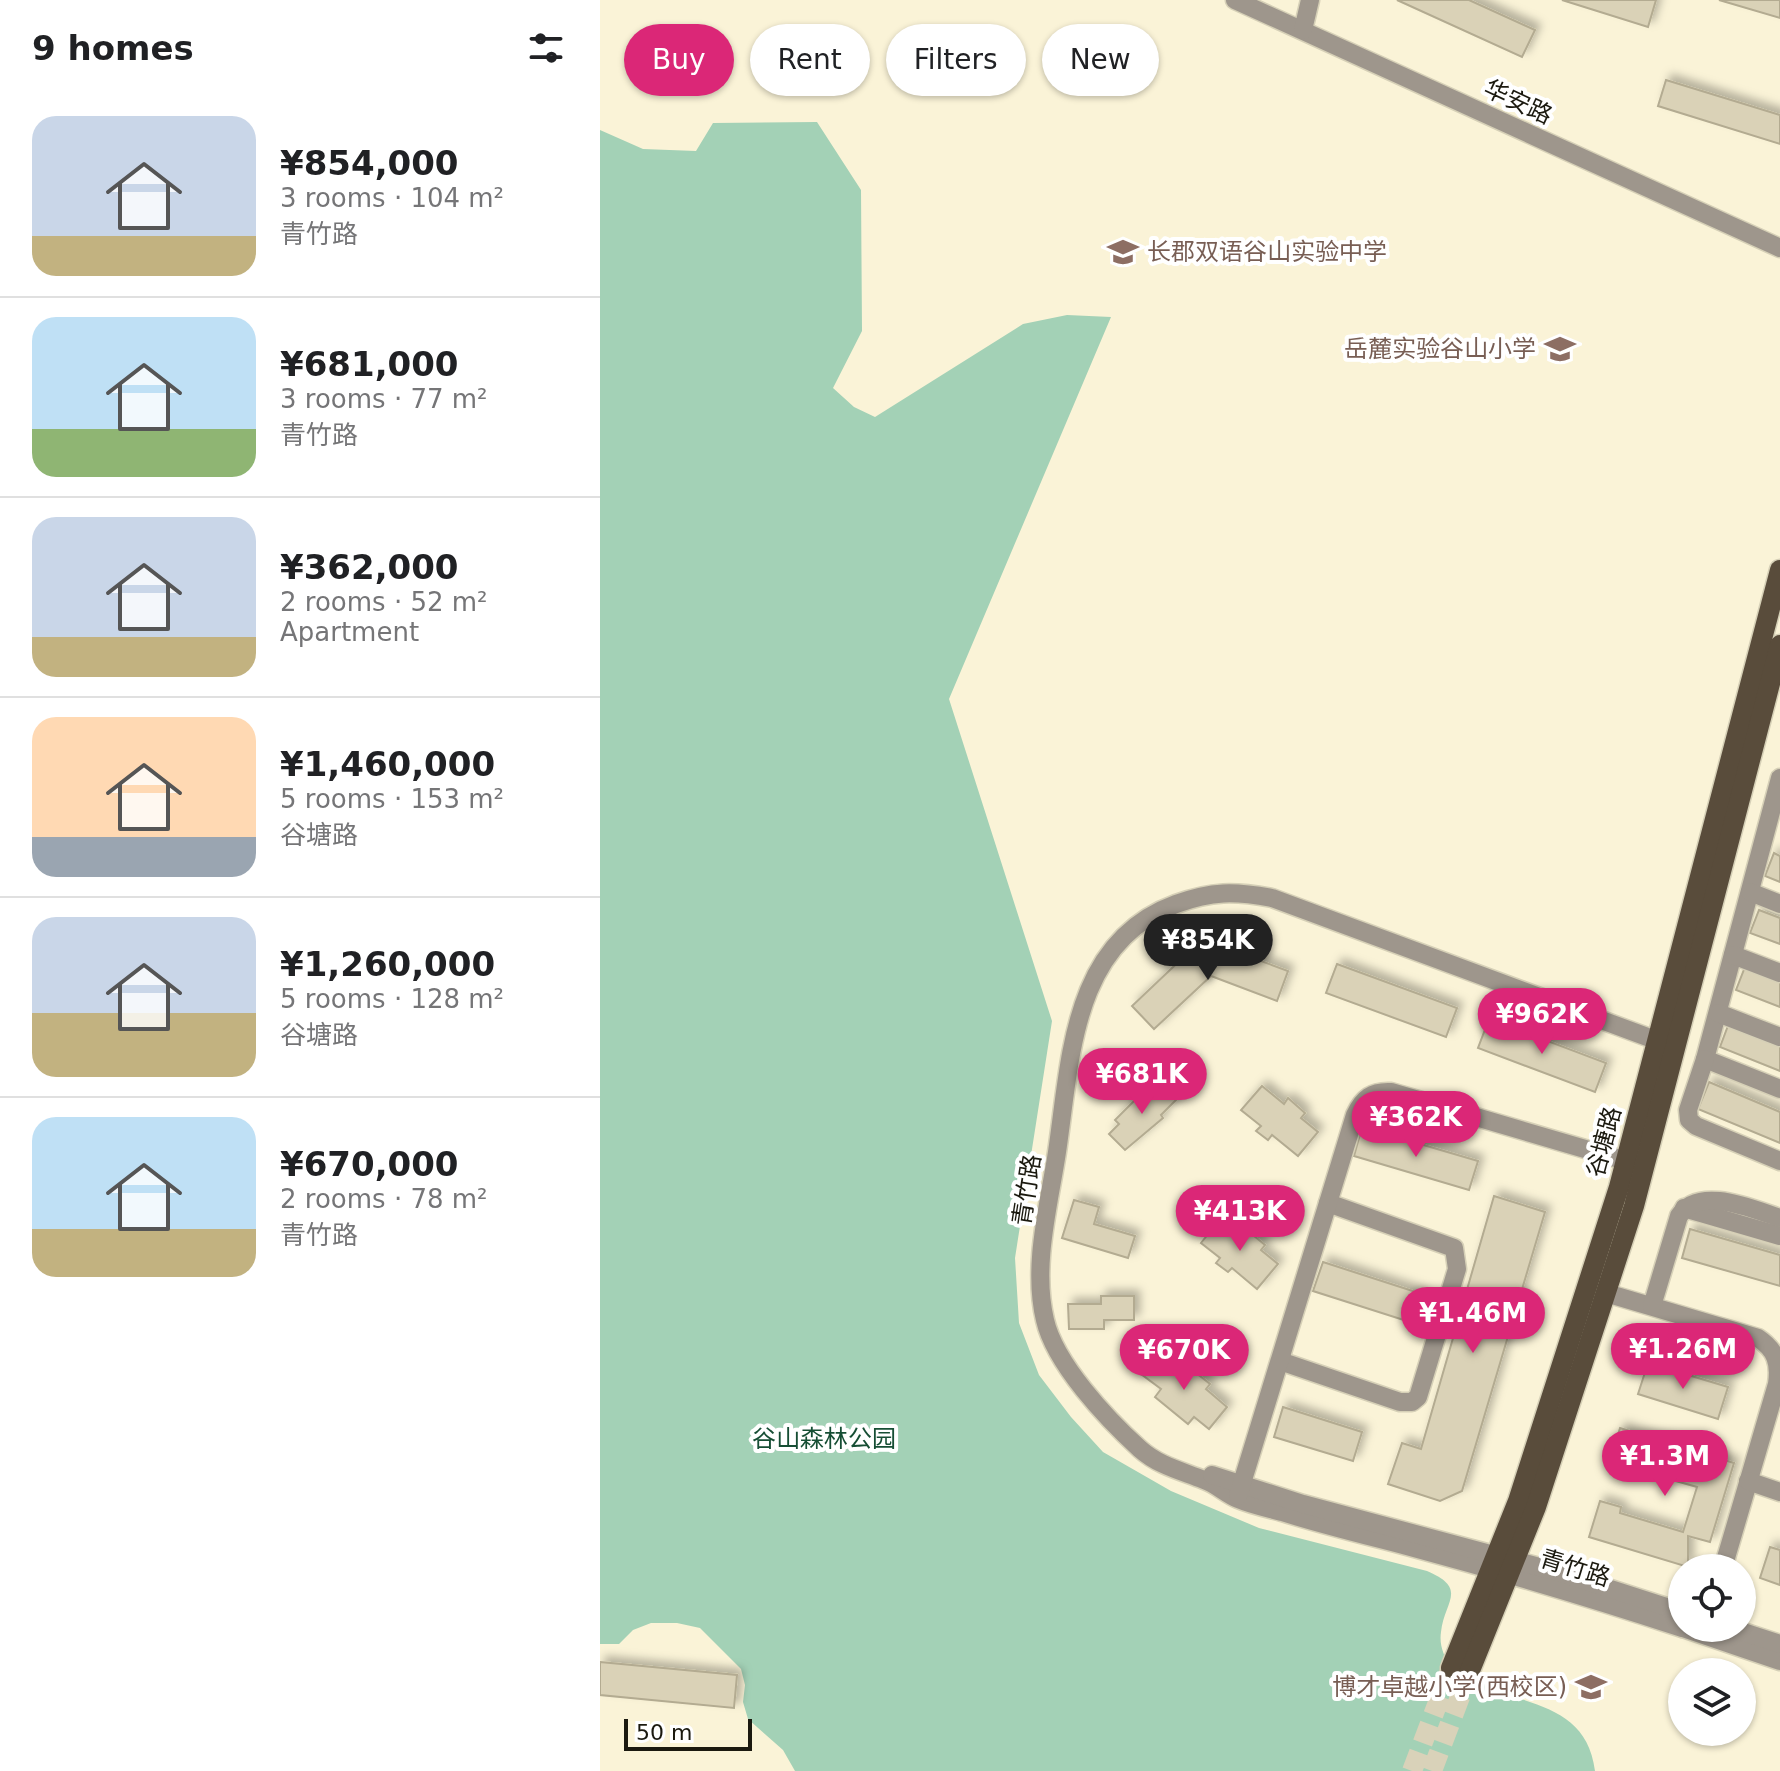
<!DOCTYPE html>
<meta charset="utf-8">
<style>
body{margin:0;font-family:"DejaVu Sans","Noto Sans SC",sans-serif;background:#f6f6f6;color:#202124;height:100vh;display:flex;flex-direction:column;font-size:30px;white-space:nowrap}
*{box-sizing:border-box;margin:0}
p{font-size:26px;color:#757577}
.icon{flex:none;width:44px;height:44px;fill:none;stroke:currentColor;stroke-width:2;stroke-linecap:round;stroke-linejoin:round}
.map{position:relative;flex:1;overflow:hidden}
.panel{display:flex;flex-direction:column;background:#fff;width:600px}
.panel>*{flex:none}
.top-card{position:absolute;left:24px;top:24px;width:760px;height:72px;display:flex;gap:16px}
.buttons{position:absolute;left:1068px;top:1554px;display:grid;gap:16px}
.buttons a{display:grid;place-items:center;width:88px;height:88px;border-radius:50%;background:#fff;box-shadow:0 2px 6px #0004;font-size:40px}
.scale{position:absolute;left:24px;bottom:20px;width:128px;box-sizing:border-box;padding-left:8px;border:4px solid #1b190f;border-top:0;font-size:22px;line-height:28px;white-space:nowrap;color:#1b190f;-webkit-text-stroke:6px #fff;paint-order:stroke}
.price{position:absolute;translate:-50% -68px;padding:0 18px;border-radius:28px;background:#db2777;color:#fff;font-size:26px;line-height:52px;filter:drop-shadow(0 2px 4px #0008)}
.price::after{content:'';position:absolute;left:50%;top:48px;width:24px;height:18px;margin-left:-12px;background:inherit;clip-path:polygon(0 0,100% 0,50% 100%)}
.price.active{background:#222;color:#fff}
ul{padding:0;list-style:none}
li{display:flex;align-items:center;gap:24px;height:200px;padding:0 32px}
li+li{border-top:2px solid #e0e0e0}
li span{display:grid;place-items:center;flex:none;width:224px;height:160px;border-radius:24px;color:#555}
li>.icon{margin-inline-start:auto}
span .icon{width:96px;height:96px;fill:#fffc;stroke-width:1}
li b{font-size:34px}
h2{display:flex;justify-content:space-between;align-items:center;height:96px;padding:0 32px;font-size:34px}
.chip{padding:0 28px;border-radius:36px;background:#fff;box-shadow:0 2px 6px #0004;font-size:28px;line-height:72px}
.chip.active{background:#db2777;color:#fff}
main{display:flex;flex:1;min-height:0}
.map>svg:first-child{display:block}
.forest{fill:#a3d1b6}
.building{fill:#dad2b7;stroke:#b3ab91;stroke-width:2;filter:url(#shadow)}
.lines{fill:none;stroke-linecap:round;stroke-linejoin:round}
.major-tunnel{stroke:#d9d2b9;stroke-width:20;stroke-dasharray:20 10;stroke-linecap:butt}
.minor-casing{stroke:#d6d0b7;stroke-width:21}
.major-casing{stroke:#d6d0b7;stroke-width:23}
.minor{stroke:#9e968c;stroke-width:18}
.major{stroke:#594c3b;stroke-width:20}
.labels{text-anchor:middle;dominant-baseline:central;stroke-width:8;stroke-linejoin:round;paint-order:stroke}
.street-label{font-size:24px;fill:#1b190f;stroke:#fff}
.education-label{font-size:24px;fill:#785e54;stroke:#fff;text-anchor:end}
.park-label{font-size:24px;fill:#164e34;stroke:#fff}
</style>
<main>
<section class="panel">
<h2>9 homes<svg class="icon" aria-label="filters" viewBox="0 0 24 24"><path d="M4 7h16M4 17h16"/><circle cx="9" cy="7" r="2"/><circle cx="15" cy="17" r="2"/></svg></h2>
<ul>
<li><span style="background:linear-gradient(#c9d6e8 75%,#c2b280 0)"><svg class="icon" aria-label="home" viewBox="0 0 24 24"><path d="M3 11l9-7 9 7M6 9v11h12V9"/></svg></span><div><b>¥854,000</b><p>3 rooms · 104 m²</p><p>青竹路</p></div></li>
<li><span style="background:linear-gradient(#bfe0f5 70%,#8fb573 0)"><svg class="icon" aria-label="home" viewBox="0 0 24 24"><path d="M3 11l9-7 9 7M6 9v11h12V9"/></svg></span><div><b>¥681,000</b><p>3 rooms · 77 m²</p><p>青竹路</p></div></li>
<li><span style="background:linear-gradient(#c9d6e8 75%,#c2b280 0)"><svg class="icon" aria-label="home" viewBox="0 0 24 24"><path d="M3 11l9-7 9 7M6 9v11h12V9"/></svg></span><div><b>¥362,000</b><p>2 rooms · 52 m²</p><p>Apartment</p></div></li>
<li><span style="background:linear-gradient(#ffd9b3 75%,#9aa5b1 0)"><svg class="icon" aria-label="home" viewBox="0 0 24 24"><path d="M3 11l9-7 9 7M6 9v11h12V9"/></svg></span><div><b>¥1,460,000</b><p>5 rooms · 153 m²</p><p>谷塘路</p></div></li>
<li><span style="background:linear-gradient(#c9d6e8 60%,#c2b280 0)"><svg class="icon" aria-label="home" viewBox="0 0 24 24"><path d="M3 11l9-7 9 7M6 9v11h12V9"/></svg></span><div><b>¥1,260,000</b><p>5 rooms · 128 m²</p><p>谷塘路</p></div></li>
<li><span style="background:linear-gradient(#bfe0f5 70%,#c2b280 0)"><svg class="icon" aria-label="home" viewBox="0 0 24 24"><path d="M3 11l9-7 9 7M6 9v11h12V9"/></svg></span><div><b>¥670,000</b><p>2 rooms · 78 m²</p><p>青竹路</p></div></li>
</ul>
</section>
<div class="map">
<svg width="1180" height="1771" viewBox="0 0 1180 1771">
<defs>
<filter id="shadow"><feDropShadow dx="5.5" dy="-5.5" stdDeviation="4" flood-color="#0004"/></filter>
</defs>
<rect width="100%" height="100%" fill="#faf3d7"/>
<path class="forest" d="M217,122L261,190L262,331L233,388L254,407L275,417L423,324L467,315L511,317L349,699L452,1021L415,1258L419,1323L439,1375L471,1417L503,1452L571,1491L659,1528L827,1571C869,1589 844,1601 841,1632C839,1646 844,1655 850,1668L902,1681L899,1692C945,1707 988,1715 995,1771H195L183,1750L148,1719L143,1702L145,1685L141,1669L100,1628L77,1623H51L33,1630L19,1644H0V130L43,149L96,151L113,123Z"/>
<g class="building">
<path d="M797,0H869L935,30L922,57Z"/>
<path d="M962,0H1056L1048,27Z"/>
<path d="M1119,0H1180V18Z"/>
<path d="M1066,80L1180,115V144L1058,106Z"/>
<path d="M1174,853L1180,856V882L1165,876Z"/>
<path d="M1159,910L1180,918V944L1150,933Z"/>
<path d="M620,946L688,971L677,1001L611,976L554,1029L532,1006L589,952L610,973Z"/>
<path d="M737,964L857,1008L846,1037L726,993Z"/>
<path d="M1145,967L1180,981V1007L1136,990Z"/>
<path d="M889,1019L1006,1063L995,1092L878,1048Z"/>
<path d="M1129,1023L1180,1043V1071L1120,1047Z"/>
<path d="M1109,1082L1180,1112V1143L1098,1109Z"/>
<path d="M561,1083L577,1099L561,1115L563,1118L525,1150L509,1134L519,1124L515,1120L544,1091L549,1095Z"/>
<path d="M662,1086L684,1104L688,1098L705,1113L701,1118L718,1132L698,1156L672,1135L668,1140L656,1131L661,1126L641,1110Z"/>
<path d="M762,1127L878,1161L869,1190L754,1156Z"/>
<path d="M894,1196L945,1212L862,1491L840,1501L788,1484L802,1443L821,1449Z"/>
<path d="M474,1200L499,1207L494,1224L535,1236L528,1258L462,1238Z"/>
<path d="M621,1218L643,1236L648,1231L665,1245L661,1250L678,1264L657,1289L632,1268L628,1272L616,1263L620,1258L601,1243Z"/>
<path d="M1090,1229L1180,1255V1286L1082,1258Z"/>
<path d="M723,1262L822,1294L813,1323L713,1291Z"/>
<path d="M501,1296H534V1320H504V1329H469L468,1304H501Z"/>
<path d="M560,1352L587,1374L591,1369L610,1384L606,1389L627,1407L609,1429L594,1417L588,1424L555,1397L561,1389L541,1374Z"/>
<path d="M1048,1363L1128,1387L1118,1419L1038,1394Z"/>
<path d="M683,1407L762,1432L753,1461L674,1437Z"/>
<path d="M1020,1428L1134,1463L1110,1542L1088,1536V1567L989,1537L1000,1501L1021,1507L1020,1513L1083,1532L1097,1487L1058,1476L1061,1466L1055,1464L1052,1474L1010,1461Z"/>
<path d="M1170,1547L1180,1550V1585L1160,1578Z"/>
<path d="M0,1662L137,1675L134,1708L0,1695Z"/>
</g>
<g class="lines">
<g class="major-tunnel">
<path d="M812,1771L851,1668"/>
<path d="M832,1771L869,1673"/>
</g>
<defs>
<g id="minor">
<path d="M635,0L1180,248"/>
<path d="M703,30L710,0"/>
<path d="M1180,778L1105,1059L1180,1089"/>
<path d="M1150,892L1180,904"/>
<path d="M1133,955L1180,973"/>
<path d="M1118,1013L1180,1037"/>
<path d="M1069,1045L672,898C634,891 612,891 576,904C472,942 471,1058 457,1152C449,1205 432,1266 445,1320C455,1364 507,1419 540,1449C559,1466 582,1471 604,1480C616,1484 626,1494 638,1499C652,1505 667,1508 682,1512C723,1525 765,1535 807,1546C900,1571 991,1598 1082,1628"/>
<path d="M1105,1059L1088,1110L1089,1120L1096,1126L1180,1161"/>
<path d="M1084,1208L1180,1236"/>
<path d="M1006,1293L1158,1338C1176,1350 1180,1363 1177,1384L1123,1568"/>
<path d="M1052,1306L1079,1216C1099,1185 1152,1209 1180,1218"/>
<path d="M680,1361L800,1402H812L818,1397L857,1269L854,1248L728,1203"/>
<path d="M612,1475L703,1504L958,1572L1082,1612"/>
<path d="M1148,1481L1180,1492"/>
<path d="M638,1496L755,1115C763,1098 772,1091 791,1092L1026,1161"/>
<path d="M1083,1628L1180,1661"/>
<path d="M1131,1628L1180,1644"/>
</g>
<g id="major">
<path d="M851,1668L918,1501L1019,1187L1180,570"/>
<path d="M869,1673L936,1507L1034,1206L1180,645"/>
</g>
</defs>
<use href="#minor" class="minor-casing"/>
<use href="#major" class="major-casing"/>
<use href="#minor" class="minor"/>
<use href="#major" class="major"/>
</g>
<defs>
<symbol id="school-bare" viewBox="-9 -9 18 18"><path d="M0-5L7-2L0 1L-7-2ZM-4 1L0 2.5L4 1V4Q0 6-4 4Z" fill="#8d6e63" stroke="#fff" stroke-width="2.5" paint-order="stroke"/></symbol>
</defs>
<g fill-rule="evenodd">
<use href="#school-bare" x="501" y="230" width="44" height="44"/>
<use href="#school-bare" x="938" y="327" width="44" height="44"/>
<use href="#school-bare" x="969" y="1665" width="44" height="44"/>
</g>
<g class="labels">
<g class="street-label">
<text transform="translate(918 102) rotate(25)">华安路</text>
<text transform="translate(1004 1142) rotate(-75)">谷塘路</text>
<text transform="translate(427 1190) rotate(-81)">青竹路</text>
<text transform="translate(975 1568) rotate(17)">青竹路</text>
</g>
<g class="education-label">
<text x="547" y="252" text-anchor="start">长郡双语谷山实验中学</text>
<text x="936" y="349">岳麓实验谷山小学</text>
<text x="967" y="1687">博才卓越小学(西校区)</text>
</g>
<g class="park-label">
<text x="224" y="1439">谷山森林公园</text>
</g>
</g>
</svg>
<div class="buttons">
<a><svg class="icon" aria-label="locate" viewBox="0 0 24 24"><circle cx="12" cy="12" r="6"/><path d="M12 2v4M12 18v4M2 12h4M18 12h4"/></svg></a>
<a><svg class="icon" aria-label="layers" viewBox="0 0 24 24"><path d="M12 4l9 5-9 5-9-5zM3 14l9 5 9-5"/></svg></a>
</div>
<div class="scale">50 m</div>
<b class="price active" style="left:608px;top:982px">¥854K</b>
<b class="price" style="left:942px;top:1056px">¥962K</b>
<b class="price" style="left:542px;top:1116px">¥681K</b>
<b class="price" style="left:816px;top:1159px">¥362K</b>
<b class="price" style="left:640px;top:1253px">¥413K</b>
<b class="price" style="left:873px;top:1355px">¥1.46M</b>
<b class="price" style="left:1083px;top:1391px">¥1.26M</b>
<b class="price" style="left:584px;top:1392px">¥670K</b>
<b class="price" style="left:1065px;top:1498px">¥1.3M</b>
<div class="top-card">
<a class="chip active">Buy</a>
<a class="chip">Rent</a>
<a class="chip">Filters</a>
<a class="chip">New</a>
</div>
</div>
</main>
